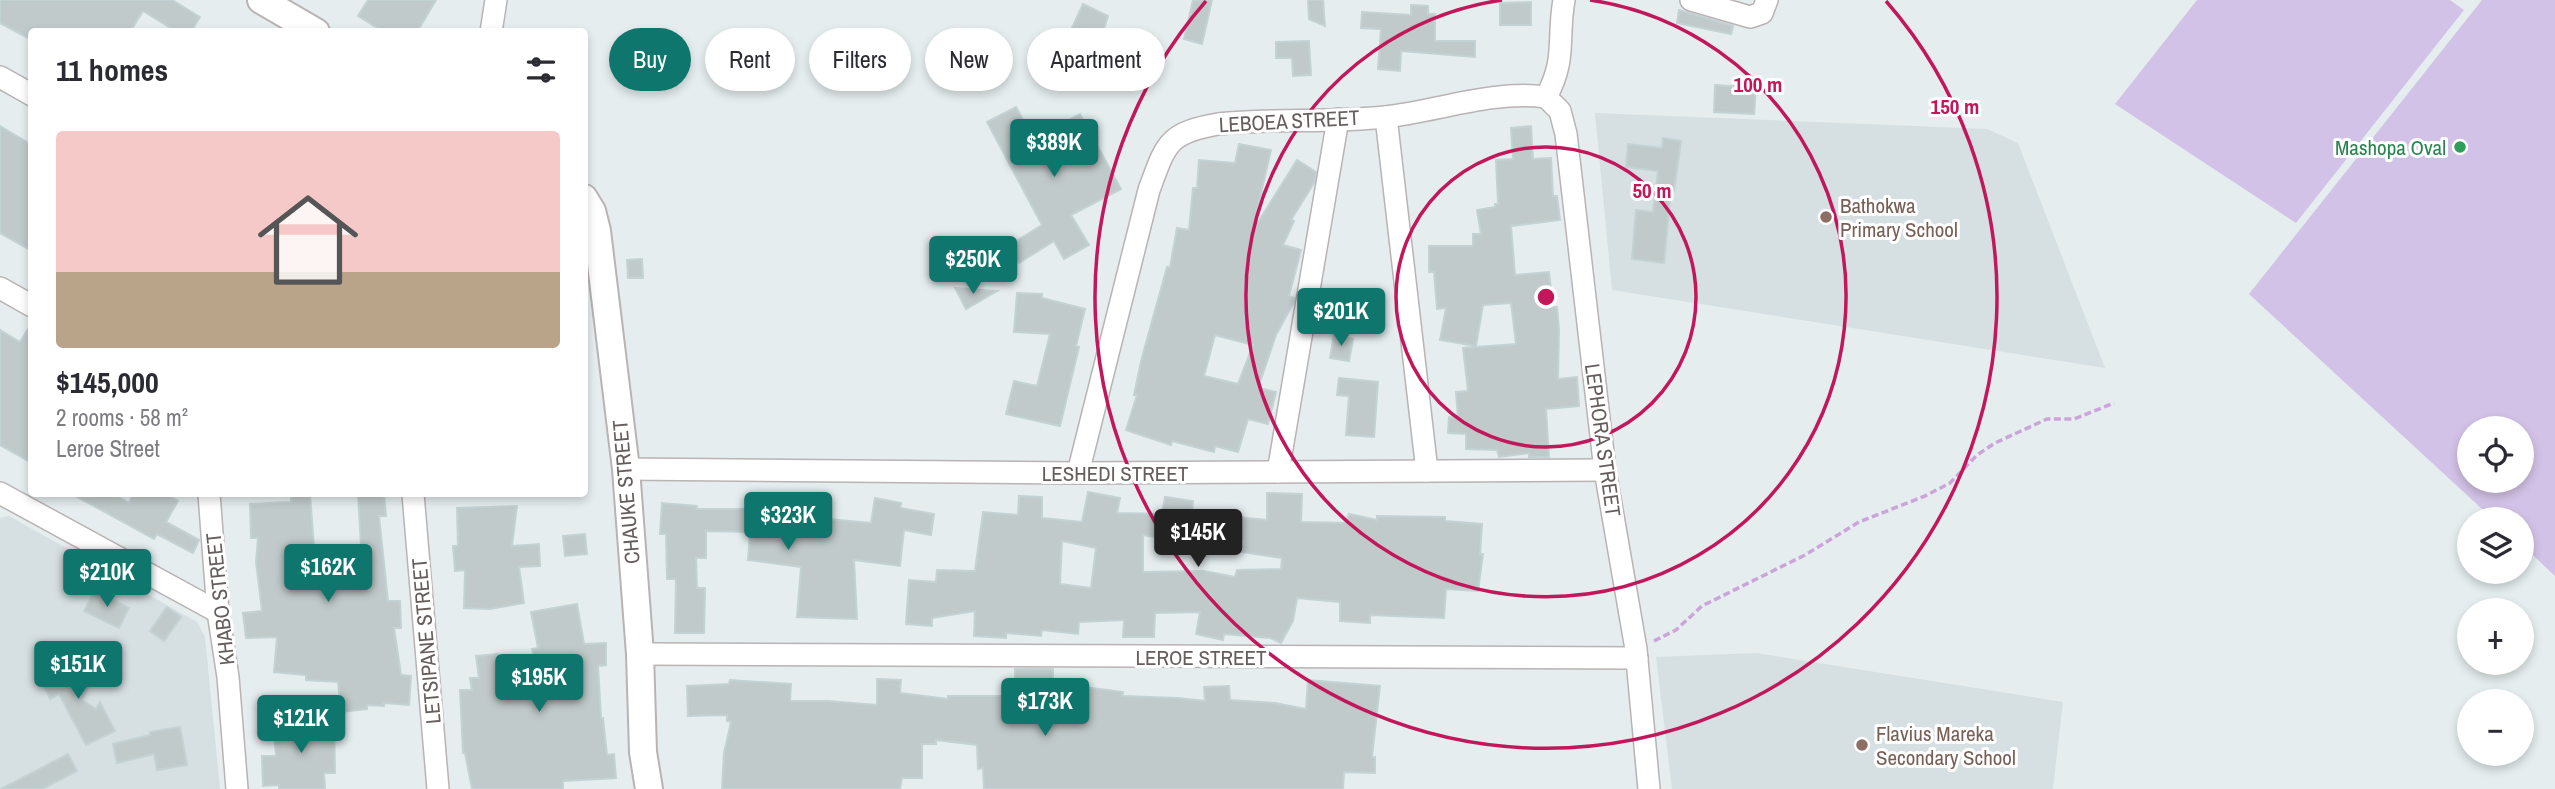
<!DOCTYPE html>
<meta charset="utf-8">
<style>
body{margin:0;font-family:"Archivo Narrow",sans-serif;background:#f2f2f3;color:#2b2b33;height:100vh;display:flex;flex-direction:column;font-size:26px;white-space:nowrap}
*{box-sizing:border-box;margin:0}
p{font-size:23px;color:#7c7c81}
.icon{flex:none;width:38px;height:38px;fill:none;stroke:currentColor;stroke-width:2;stroke-linecap:round;stroke-linejoin:round}
.map{position:relative;flex:1;overflow:hidden}
.sheet{position:absolute;left:28px;top:28px;width:560px;height:469px;display:flex;flex-direction:column;background:#fff;border-radius:7px;box-shadow:0 4px 10px #0003}
.sheet>*{flex:none}
.hud{position:absolute;left:609px;top:28px;width:665px;height:63px;display:flex;gap:14px}
.controls{position:absolute;left:2457px;top:416px;display:grid;gap:14px}
.controls a{display:grid;place-items:center;width:77px;height:77px;border-radius:50%;background:#fff;box-shadow:0 4px 10px #0003;font-size:35px}
.price{position:absolute;translate:-50% -60px;padding:0 16px;border-radius:7px;background:#0f766e;color:#fff;font-size:23px;line-height:46px;filter:drop-shadow(0 2px 4px #0008)}
.price::after{content:'';position:absolute;left:50%;top:42px;width:21px;height:16px;margin-left:-10px;background:inherit;clip-path:polygon(0 0,100% 0,50% 100%)}
.price.active{background:#222;color:#fff}
ul{padding:0;list-style:none}
li{display:grid;align-content:center;gap:14px;height:371px;padding:0 28px}
li+li{border-top:2px solid #e1e1e2}
li span{display:grid;place-items:center;height:217px;border-radius:7px;color:#555}
li>.icon{margin-inline-start:auto}
span .icon{width:126px;height:126px;fill:#fffc;stroke-width:1}
li b{font-size:30px}
h2{display:flex;justify-content:space-between;align-items:center;height:84px;padding:0 28px;font-size:30px}
.tag{padding:0 24px;border-radius:32px;background:#fff;box-shadow:0 4px 10px #0003;font-size:24px;line-height:63px}
.tag.active{background:#0f766e;color:#fff}
.map>svg:first-child{display:block}
.education{fill:#d6dfe2}
.green{fill:#d3c2e7;fill-rule:evenodd}
.building{fill:#c1caca;stroke:#c3d2d4;stroke-width:2;fill-rule:evenodd}
.lines{fill:none;stroke-linecap:round;stroke-linejoin:round}
.minor-casing{stroke:#bab3b3;stroke-width:24}
.tertiary-casing{stroke:#bab3b3;stroke-width:30}
.path{stroke:#cba5d9;stroke-width:3.5;stroke-dasharray:7 3.5;stroke-linecap:butt}
.minor{stroke:#fff;stroke-width:21}
.tertiary{stroke:#fff;stroke-width:26}
.ring{fill:none;stroke:#c2185b;stroke-width:3.5}
.leisure-dot{fill:#2e9e5b;stroke:#fff;stroke-width:2.5}
.education-dot{fill:#8d6e63;stroke:#fff;stroke-width:2.5}
.labels{text-anchor:middle;dominant-baseline:central;stroke-width:6;stroke-linejoin:round;paint-order:stroke}
.street-label{font-size:21px;fill:#665d5d;stroke:#fff}
.leisure-label{font-size:21px;fill:#27864d;stroke:#fff;text-anchor:end}
.education-label{font-size:21px;fill:#785e54;stroke:#fff;text-anchor:start}
.centre{fill:#c2185b;stroke:#fff;stroke-width:3.5}
.ring-label{font-size:21px;text-anchor:middle;font-weight:bold;fill:#c2185b;stroke:#fff;stroke-width:6;stroke-linejoin:round;paint-order:stroke}
</style>
<div class="map">
<svg width="2555" height="789" viewBox="0 0 2555 789">
<rect width="100%" height="100%" fill="#e5edef"/>
<g class="education">
<path d="M1595,113L1987,129L2018,143L2105,368L1612,290Z"/>
<path d="M9,516L197,622L205,637L220,789H0V518Z"/>
<path d="M1756,653L2063,702L2053,789H1672L1656,657Z"/>
</g>
<g class="green">
<path d="M2197,0H2450L2464,10L2296,223L2115,104Z"/>
<path d="M2482,0H2555V576L2522,545V520H2494L2249,294ZM2469,429H2522V481H2469Z"/>
</g>
<g class="building">
<path d="M0,0H172L200,17L191,32H177L143,11L130,32H32V40L0,23Z"/>
<path d="M368,0H436L417,32H384L358,16Z"/>
<path d="M1193,0H1212L1202,44L1184,39Z"/>
<path d="M1308,0H1323L1325,26L1309,19Z"/>
<path d="M1531,2V25H1500V3Z"/>
<path d="M1083,4L1108,16L1100,41L1070,32Z"/>
<path d="M1411,5L1428,6V14H1435V41H1475V57L1401,51L1400,71L1378,69L1381,29L1361,28L1362,12L1411,15Z"/>
<path d="M1679,10L1733,26L1731,34L1677,23Z"/>
<path d="M1309,41L1311,75L1293,76L1292,58H1276V42Z"/>
<path d="M1715,85L1756,88L1754,114L1714,112Z"/>
<path d="M1016,107L1033,139L1080,114L1121,189L1071,215L1089,245L1064,259L1054,241L1019,263L1008,246L1042,225L987,122Z"/>
<path d="M0,126L32,145V251L0,233Z"/>
<path d="M1531,126L1533,159L1551,158L1553,196H1557L1560,220L1511,226L1515,275L1549,272L1553,307H1557L1559,330L1558,379L1577,377L1579,406L1546,409L1549,457H1529V453L1499,457L1497,450L1466,449V434L1448,433L1449,417L1458,418L1456,392L1468,391L1463,348L1516,344L1511,303L1483,305L1476,346L1440,340L1446,308L1437,309L1434,272H1429V246H1473V234H1481L1477,210L1495,207V204H1498L1496,160L1513,159L1511,128Z"/>
<path d="M1663,138L1681,141L1674,191L1671,190L1664,263L1632,259L1636,210L1653,212L1658,171L1626,167L1628,144L1662,148Z"/>
<path d="M1239,144L1271,150L1252,232L1297,160L1316,172L1314,183L1291,220L1294,221L1283,245L1301,250L1289,296L1294,298V302L1276,335L1258,388L1276,392L1268,424L1248,419L1238,452L1215,446L1214,452L1172,441L1171,445L1126,430L1137,395H1134L1141,361L1167,267H1170L1177,228L1189,230L1193,188H1197L1199,160L1235,163ZM1215,335L1253,345L1238,384L1204,376Z"/>
<path d="M642,259L643,278H628L627,260Z"/>
<path d="M955,288L997,291L966,309Z"/>
<path d="M1017,293L1042,294V298L1085,309L1076,346L1079,347L1060,426L1006,414L1014,381L1037,386L1050,334L1014,332Z"/>
<path d="M32,322V463L0,445V330L20,342Z"/>
<path d="M1334,335L1353,339L1349,361L1330,358Z"/>
<path d="M1339,378L1378,382L1374,437L1346,435L1349,396L1337,395Z"/>
<path d="M1088,492L1120,498L1117,513L1162,514L1165,497L1193,501L1192,513L1267,520V493L1302,494L1301,522L1346,523L1349,514L1377,520V516L1445,517V521L1482,524L1480,554H1483L1478,591L1446,589L1444,618L1370,615V623L1340,621V602L1297,598L1293,621L1281,643L1270,638L1224,634L1223,640L1196,634L1200,612L1155,613L1154,637H1123L1124,620L1079,622L1078,634L1042,630L1041,636L1006,633V638L974,636L975,611L932,618V626L906,624L909,580L936,582L937,570L975,571L983,512L1018,515L1019,496L1042,497V518L1082,522ZM1143,535L1187,543L1188,535L1244,541L1241,552L1282,558L1281,569L1237,570L1235,577L1204,571L1143,572ZM1062,541L1096,548L1091,588L1060,584Z"/>
<path d="M72,494H114L129,503L133,494H165L178,501L166,522L199,540L193,553L157,534L154,539Z"/>
<path d="M291,494H310L314,548L361,546L358,494H384L386,516H379L388,601H400L401,628H394L401,675L411,676L409,705L384,703V706L367,705V709L341,712L338,682L306,680V675L274,672L277,637L246,638L243,613L262,611L256,562L258,538H251L250,504L291,502Z"/>
<path d="M875,498L901,503L900,508L934,514L931,535L904,530L900,566L854,560L857,619L797,617L801,567L748,560L750,532L706,531V558H696L697,588H705L704,633H675L676,579H667L666,534H660L662,503L697,506V509H785V515L871,523Z"/>
<path d="M517,506L512,546L539,544L540,566L519,567L524,603L490,609L464,608L465,570L455,571L453,546H458L457,508Z"/>
<path d="M585,534L587,554L565,556L563,536Z"/>
<path d="M95,590L129,608L119,628L84,611Z"/>
<path d="M577,604L584,644L606,643V665L598,666L601,718H603L607,755L614,754L616,778L563,781V789H472L465,753H463L460,690H472L470,678H479L476,656L498,654L502,690L536,688V681H541L532,649L538,648L531,612Z"/>
<path d="M167,607L181,617L164,641L150,631Z"/>
<path d="M78,660L90,683L82,700L96,709L100,702L115,731L86,745L59,694L50,699L40,678Z"/>
<path d="M1015,669H1053V702L1082,705L1085,687L1123,692L1122,696L1178,698L1205,701L1204,687L1229,686L1230,700L1275,703L1306,709L1308,680L1380,686L1372,757H1375V773L1344,772L1343,789H984L983,768L978,769L977,745L936,740V744H922V778H902L900,789H722L724,753L731,722L727,721V715L688,716L687,686L729,684L730,680L791,684L790,701H828L877,705V679L901,680L900,693L948,699V696H1015Z"/>
<path d="M334,717L335,773H324L325,789H279V785L263,786L262,756H276L273,725Z"/>
<path d="M180,727L187,765L157,770L154,754L117,763L113,744L150,735V732Z"/>
<path d="M68,754L77,771L42,789H1Z"/>
</g>
<g class="lines">
<defs>
<g id="minor">
<path d="M1691,0L1750,17L1762,13L1767,0"/>
<path d="M491,32L496,0"/>
<path d="M0,77L32,95"/>
<path d="M1546,97L1560,111L1566,134L1605,470L1636,649L1649,789"/>
<path d="M1546,97C1567,59 1557,38 1564,0"/>
<path d="M1386,117L1427,471"/>
<path d="M0,288L32,306"/>
<path d="M626,469L1078,473L1605,470"/>
<path d="M1278,472L1338,119"/>
<path d="M1078,473L1149,190C1166,144 1167,133 1218,124C1273,118 1330,123 1385,117C1438,111 1492,90 1546,97"/>
<path d="M0,493L218,612"/>
<path d="M209,494L218,612L228,677L237,789"/>
<path d="M413,494L438,789"/>
<path d="M640,654L1637,658"/>
</g>
<g id="tertiary">
<path d="M261,0L316,32"/>
<path d="M584,198L592,211L597,231L626,469L640,654L643,752L649,789"/>
</g>
</defs>
<use href="#minor" class="minor-casing"/>
<use href="#tertiary" class="tertiary-casing"/>
<path class="path" d="M1654,641L1676,630L1702,606L1805,555L1859,522L1925,496L1950,483L1977,455L1995,443L2047,419H2074L2114,403"/>
<use href="#minor" class="minor"/>
<use href="#tertiary" class="tertiary"/>
</g>
<g class="ring">
<circle cx="1546" cy="297" r="150"/>
<path d="M1590 0A300 300 0 1 1 1502 0"/>
<path d="M1886 1A451 451 0 1 1 1206 1"/>
</g>
<circle class="leisure-dot" cx="2460" cy="147" r="7"/>
<g class="education-dot">
<circle cx="1826" cy="217" r="7"/>
<circle cx="1862" cy="745" r="7"/>
</g>
<g class="labels">
<g class="street-label">
<text transform="translate(1289 121) rotate(-3)">LEBOEA STREET</text>
<text transform="translate(1603 440) rotate(82)">LEPHORA STREET</text>
<text x="1115" y="473">LESHEDI STREET</text>
<text transform="translate(626 492) rotate(-95)">CHAUKE STREET</text>
<text transform="translate(220 599) rotate(-96)">KHABO STREET</text>
<text transform="translate(426 641) rotate(-95)">LETSIPANE STREET</text>
<text x="1201" y="657">LEROE STREET</text>
</g>
<g class="leisure-label">
<text x="2446" y="147">Mashopa Oval</text>
</g>
<g class="education-label">
<text x="1840" y="205">Bathokwa<tspan x="1840" dy="24">Primary School</tspan></text>
<text x="1876" y="733">Flavius Mareka<tspan x="1876" dy="24">Secondary School</tspan></text>
</g>
</g>
<circle cx="1546" cy="297" r="10" class="centre"/>
<g class="ring-label">
<text x="1758" y="92">100 m</text>
<text x="1955" y="114">150 m</text>
<text x="1652" y="198">50 m</text>
</g>
</svg>
<div class="controls">
<a><svg class="icon" aria-label="locate" viewBox="0 0 24 24"><circle cx="12" cy="12" r="6"/><path d="M12 2v4M12 18v4M2 12h4M18 12h4"/></svg></a>
<a><svg class="icon" aria-label="layers" viewBox="0 0 24 24"><path d="M12 4l9 5-9 5-9-5zM3 14l9 5 9-5"/></svg></a>
<a>+</a>
<a>−</a>
</div>
<b class="price" style="left:1054px;top:179px">$389K</b>
<b class="price" style="left:973px;top:296px">$250K</b>
<b class="price" style="left:1341px;top:348px">$201K</b>
<b class="price" style="left:788px;top:552px">$323K</b>
<b class="price active" style="left:1198px;top:569px">$145K</b>
<b class="price" style="left:328px;top:604px">$162K</b>
<b class="price" style="left:107px;top:609px">$210K</b>
<b class="price" style="left:78px;top:701px">$151K</b>
<b class="price" style="left:539px;top:714px">$195K</b>
<b class="price" style="left:1045px;top:738px">$173K</b>
<b class="price" style="left:301px;top:755px">$121K</b>
<div class="hud">
<a class="tag active">Buy</a>
<a class="tag">Rent</a>
<a class="tag">Filters</a>
<a class="tag">New</a>
<a class="tag">Apartment</a>
</div>
<section class="sheet">
<h2>11 homes<svg class="icon" aria-label="filters" viewBox="0 0 24 24"><path d="M4 7h16M4 17h16"/><circle cx="9" cy="7" r="2"/><circle cx="15" cy="17" r="2"/></svg></h2>
<ul>
<li><span style="background:linear-gradient(#f6c9c9 65%,#b9a48a 0)"><svg class="icon" aria-label="home" viewBox="0 0 24 24"><path d="M3 11l9-7 9 7M6 9v11h12V9"/></svg></span><div><b>$145,000</b><p>2 rooms · 58 m²</p><p>Leroe Street</p></div></li>
</ul>
</section>
</div>
